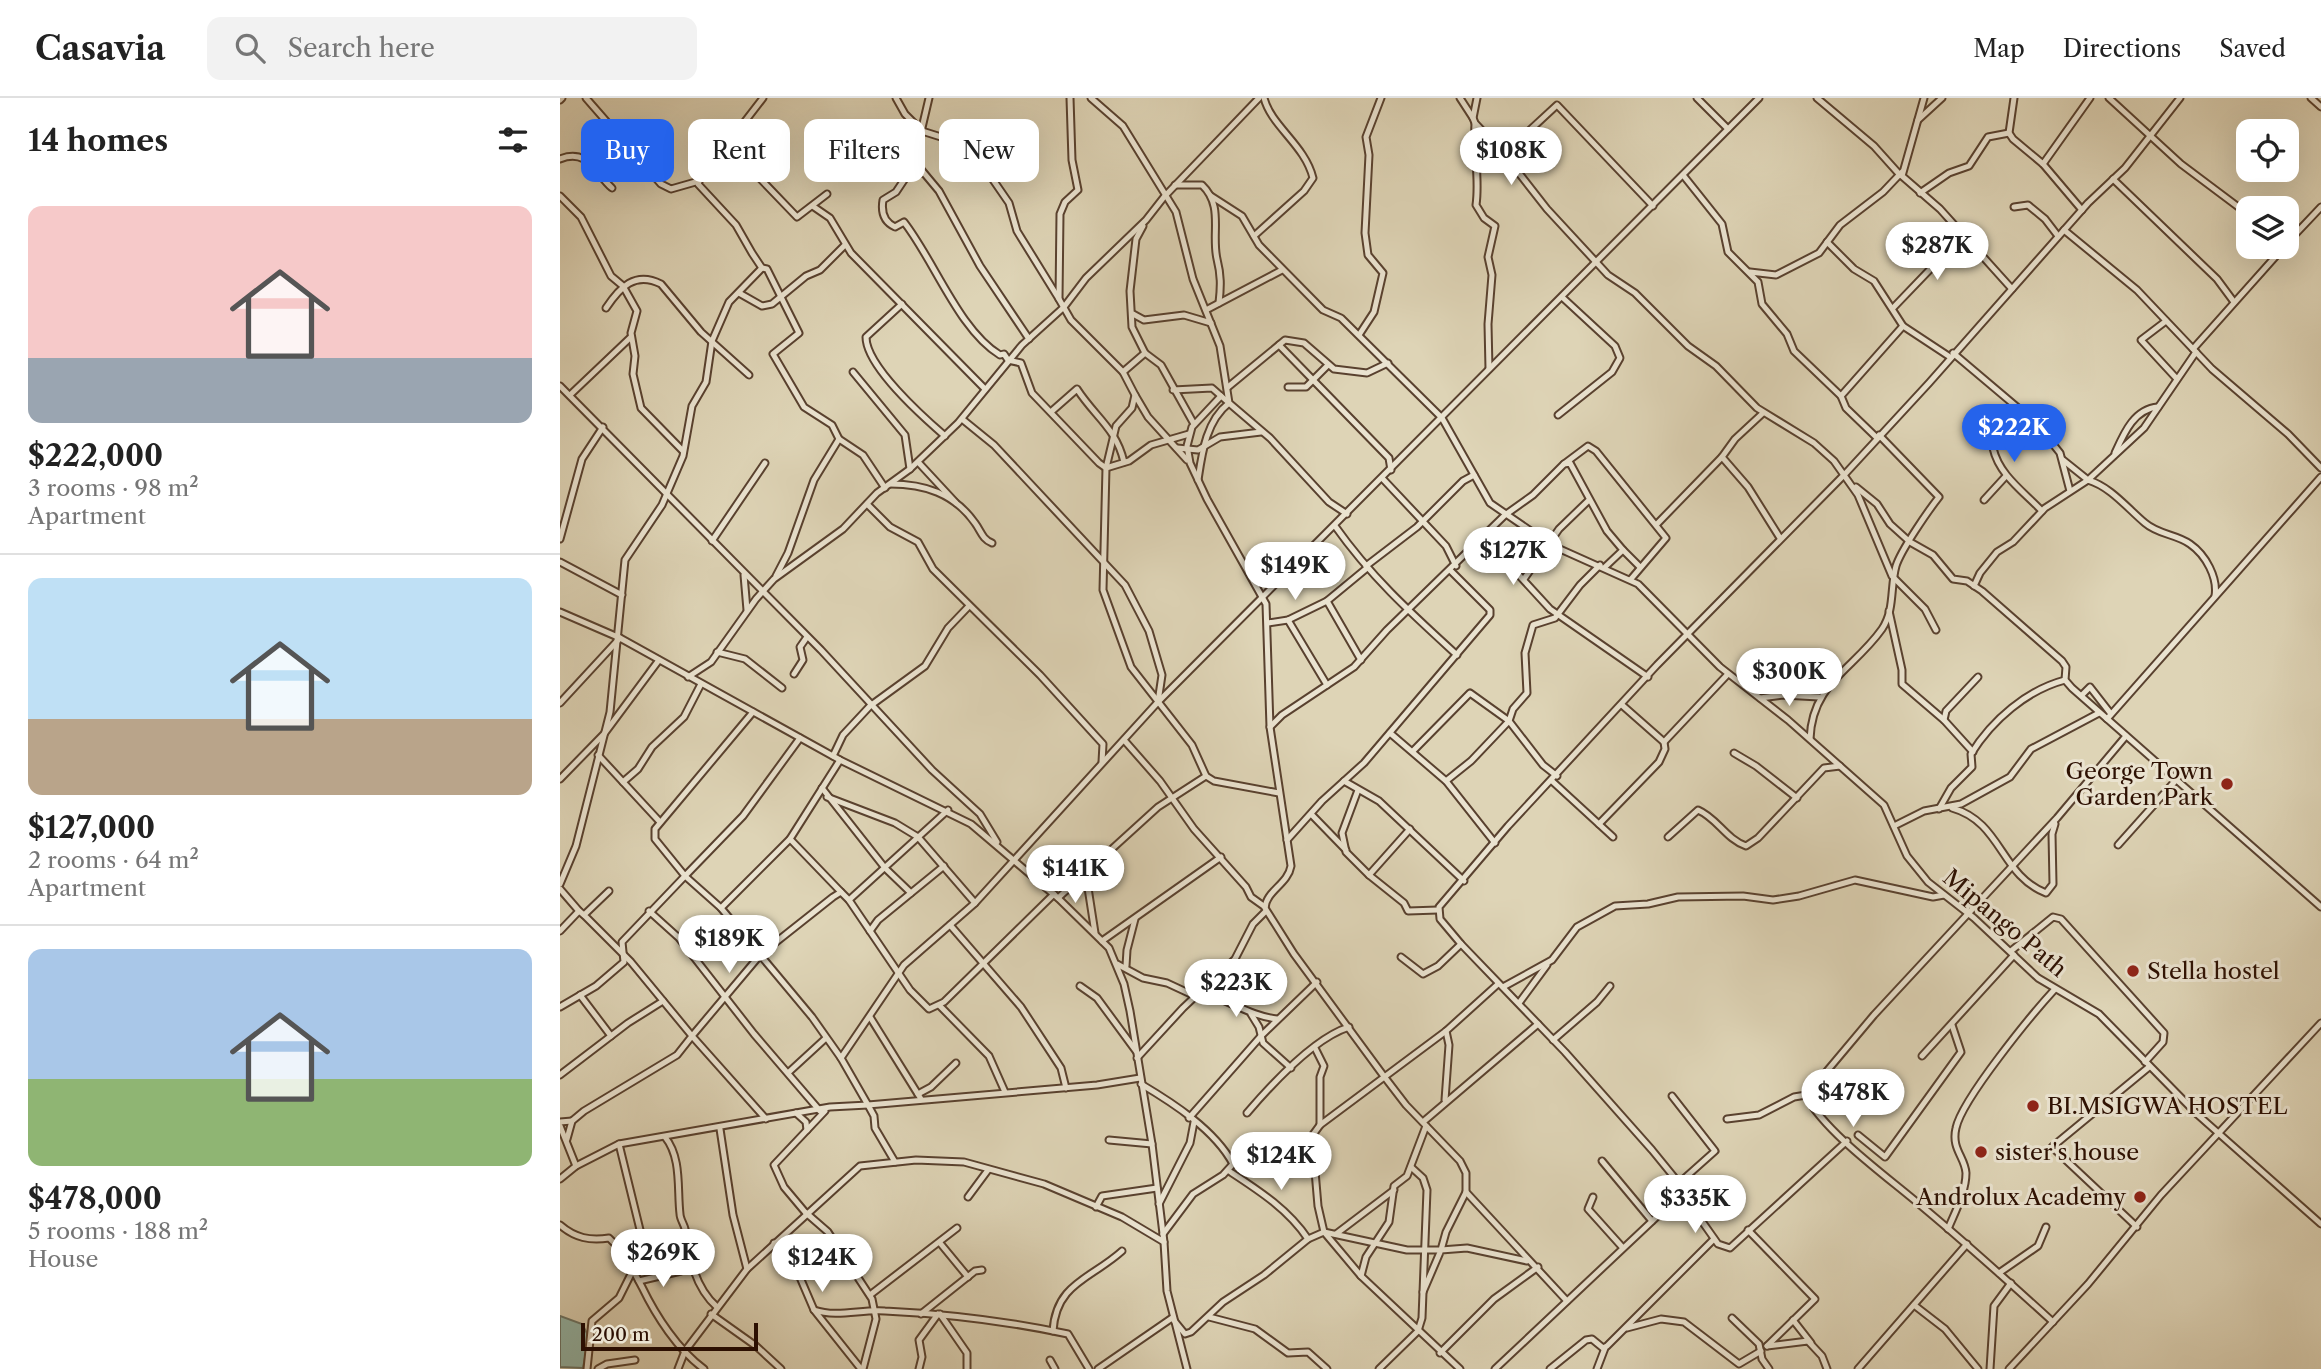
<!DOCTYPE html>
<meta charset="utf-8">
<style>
body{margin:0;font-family:"Libre Caslon Text",serif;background:#f2f2f2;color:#222;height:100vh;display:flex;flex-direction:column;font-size:26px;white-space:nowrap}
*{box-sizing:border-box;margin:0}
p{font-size:23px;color:#767676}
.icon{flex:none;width:38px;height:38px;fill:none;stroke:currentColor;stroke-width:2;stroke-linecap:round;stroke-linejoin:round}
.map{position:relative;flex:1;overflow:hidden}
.details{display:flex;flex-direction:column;background:#fff;width:560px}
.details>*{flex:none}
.top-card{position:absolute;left:21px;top:21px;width:665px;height:63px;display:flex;gap:14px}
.buttons{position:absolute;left:1676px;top:21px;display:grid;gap:14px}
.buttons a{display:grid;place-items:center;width:63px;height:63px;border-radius:14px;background:#fff;box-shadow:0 7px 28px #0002;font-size:35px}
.scale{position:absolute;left:21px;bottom:18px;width:177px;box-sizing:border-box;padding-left:7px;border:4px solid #2d1002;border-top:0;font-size:19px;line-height:24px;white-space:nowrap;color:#2d1002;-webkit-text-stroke:5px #eae3d0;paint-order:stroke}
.price{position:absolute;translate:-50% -60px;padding:0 16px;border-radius:24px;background:#fff;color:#222;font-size:23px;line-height:46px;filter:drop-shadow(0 2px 4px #0008)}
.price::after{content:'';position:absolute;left:50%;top:42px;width:21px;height:16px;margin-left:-10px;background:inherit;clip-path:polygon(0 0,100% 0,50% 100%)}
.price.current{background:#2563eb;color:#fff}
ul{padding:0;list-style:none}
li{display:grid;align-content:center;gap:14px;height:371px;padding:0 28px}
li+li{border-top:2px solid #e0e0e0}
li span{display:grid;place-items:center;height:217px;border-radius:14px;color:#555}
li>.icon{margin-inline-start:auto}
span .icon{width:126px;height:126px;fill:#fffc;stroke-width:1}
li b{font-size:30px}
h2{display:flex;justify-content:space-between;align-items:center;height:84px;padding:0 28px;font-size:30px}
.pill{padding:0 24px;border-radius:14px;background:#fff;box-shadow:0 7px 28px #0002;font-size:24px;line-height:63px}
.pill.current{background:#2563eb;color:#fff}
header{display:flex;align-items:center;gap:42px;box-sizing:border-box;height:98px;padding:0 35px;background:#fff;border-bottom:2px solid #e0e0e0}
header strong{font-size:33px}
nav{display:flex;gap:38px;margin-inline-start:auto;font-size:24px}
.search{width:490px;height:63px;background:#f2f2f2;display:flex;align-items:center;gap:18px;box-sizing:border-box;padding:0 24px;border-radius:14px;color:#767676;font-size:26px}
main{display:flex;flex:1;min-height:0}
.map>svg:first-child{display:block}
.water{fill:#94b8aa;stroke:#6b7567;stroke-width:2}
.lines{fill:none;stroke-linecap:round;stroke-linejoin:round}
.street-casing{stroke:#59412f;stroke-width:9}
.street{stroke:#eae3d0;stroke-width:5}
.poi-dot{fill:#8f2418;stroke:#eae3d0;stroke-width:2.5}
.labels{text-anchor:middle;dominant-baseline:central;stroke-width:6;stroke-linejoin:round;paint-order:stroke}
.poi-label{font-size:23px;fill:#2d1002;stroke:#eae3d0;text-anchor:start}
.street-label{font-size:23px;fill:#2d1002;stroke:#eae3d0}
</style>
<header>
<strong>Casavia</strong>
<div class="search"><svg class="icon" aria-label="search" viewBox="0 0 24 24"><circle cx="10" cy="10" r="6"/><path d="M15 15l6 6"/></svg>Search here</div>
<nav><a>Map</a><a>Directions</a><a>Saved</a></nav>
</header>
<main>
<section class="details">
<h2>14 homes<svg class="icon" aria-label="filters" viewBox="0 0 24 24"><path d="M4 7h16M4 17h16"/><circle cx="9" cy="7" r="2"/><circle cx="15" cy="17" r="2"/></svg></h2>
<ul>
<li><span style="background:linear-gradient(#f6c9c9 70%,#9aa5b1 0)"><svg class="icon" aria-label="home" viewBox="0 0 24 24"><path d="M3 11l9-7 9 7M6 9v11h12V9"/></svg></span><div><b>$222,000</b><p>3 rooms · 98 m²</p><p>Apartment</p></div></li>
<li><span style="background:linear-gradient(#bfe0f5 65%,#b9a48a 0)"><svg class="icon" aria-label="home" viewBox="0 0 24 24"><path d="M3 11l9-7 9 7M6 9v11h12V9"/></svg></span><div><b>$127,000</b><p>2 rooms · 64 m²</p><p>Apartment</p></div></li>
<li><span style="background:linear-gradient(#a9c7e8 60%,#8fb573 0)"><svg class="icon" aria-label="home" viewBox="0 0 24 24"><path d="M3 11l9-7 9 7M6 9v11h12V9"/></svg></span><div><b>$478,000</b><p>5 rooms · 188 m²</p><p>House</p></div></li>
</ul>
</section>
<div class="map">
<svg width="1761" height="1271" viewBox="0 0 1761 1271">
<rect width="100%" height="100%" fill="#ded4b6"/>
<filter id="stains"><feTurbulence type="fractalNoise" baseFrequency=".00286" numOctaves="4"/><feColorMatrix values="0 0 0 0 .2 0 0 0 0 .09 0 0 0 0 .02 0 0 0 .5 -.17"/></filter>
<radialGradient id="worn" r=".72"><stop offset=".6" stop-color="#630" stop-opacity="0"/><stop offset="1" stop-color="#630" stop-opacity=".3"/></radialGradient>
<path class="water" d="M0,1218L22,1226L29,1239L23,1270L0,1269Z"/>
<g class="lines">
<defs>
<g id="street">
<path d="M26,0L101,86L111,91L139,83"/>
<path d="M203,0L176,35L148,60L138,86L176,127L192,155L202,170L207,171L239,235L213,256L244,309L272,327L279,341L254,382L228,455L216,478"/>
<path d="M336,0L345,16L362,33L400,45L418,60L449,105L457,133L499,201"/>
<path d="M369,0L357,51L359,69L379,93L420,168L469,241"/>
<path d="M510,0L512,62L518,92L505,104L500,116L499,201L511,222L563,274"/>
<path d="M531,0L563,28L616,114L633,181L660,248L669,305L710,340L769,404L787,416"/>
<path d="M900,0L913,20"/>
<path d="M917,0L913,20L915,25L944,56L987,111L1048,177L1075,195L1128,248L1156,268L1197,310L1254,345L1274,363L1298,397L1332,478L1365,511L1376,532"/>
<path d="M1137,0L1168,31"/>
<path d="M1257,0L1314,48L1340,77"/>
<path d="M1364,0L1342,78L1380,111L1452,191"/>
<path d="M1454,0L1449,35L1453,41L1483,66L1522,112"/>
<path d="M1549,0L1621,66L1689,117"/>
<path d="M1751,0L1761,9"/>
<path d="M0,2L2,0"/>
<path d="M1358,22L1382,0"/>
<path d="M915,26C913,54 920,79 916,107L924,120L935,128L928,159L932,177L928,226L929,271"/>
<path d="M165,44L237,119L267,96"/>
<path d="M944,56L997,7L1093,108"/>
<path d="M0,61C28,50 35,75 52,90"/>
<path d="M1483,66L1530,0"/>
<path d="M362,75L346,79L336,94L323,102C321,114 324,124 335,129L344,124C375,164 399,232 440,257L444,256L448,262L461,265L472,295L539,365L546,370L569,363L591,347L629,336"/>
<path d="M1123,77L1162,126L1168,154L1198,184L1202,206L1227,236L1234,253L1281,298"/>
<path d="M1553,81L1657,181L1674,204"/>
<path d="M615,87H642C664,108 651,135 657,161C661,177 661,188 659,205"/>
<path d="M1360,95L1389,75L1409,68L1428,39L1449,35"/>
<path d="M0,98L21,119L51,178L63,188L77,213L71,235L75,258L73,276L81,310L123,353"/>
<path d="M651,98L682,118L699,147L763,212L781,220L882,320L930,405L991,447L1078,486L1160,569L1228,622L1324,707L1347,758L1368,784L1414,820L1478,880L1539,916L1638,1017L1761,1126"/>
<path d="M254,109L270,120L291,155L425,291"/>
<path d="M1454,109L1468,107L1485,121L1498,138"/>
<path d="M583,128L576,141L570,193L572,229L585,255L601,267L634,326"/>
<path d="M1504,132L1577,192L1652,271L1728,336L1761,370"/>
<path d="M694,138L744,93L753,80C745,47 711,28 704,0"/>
<path d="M1267,144L1294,171L1314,183L1343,228L1281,298L1286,310L1316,339"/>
<path d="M1727,145L1761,109"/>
<path d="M1190,174L1216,177L1259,155L1280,127L1323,94L1342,74"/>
<path d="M179,195L202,208L212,206L246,178L260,172L284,148"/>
<path d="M342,206L306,239C306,268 363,319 385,338"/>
<path d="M46,210C60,189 75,173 101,186L141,234L189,277"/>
<path d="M1333,210L1403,137"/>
<path d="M646,212L722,172"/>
<path d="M573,216L584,222L624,217L651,225"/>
<path d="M1606,223L1581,242L1617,281"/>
<path d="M1343,228L1390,259"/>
<path d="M799,237L814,214L823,175L808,157L805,135L809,57L806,39L821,0"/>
<path d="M719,247L829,360L831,372"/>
<path d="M1633,251L1724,149"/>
<path d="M585,255L563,274L575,297L572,310L556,328L546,370L543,492L571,569L632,647L646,678L654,683L719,695"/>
<path d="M1393,255L1477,326L1500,355L1510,393"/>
<path d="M293,274L345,337L350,371"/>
<path d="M0,288L261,552L372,672L420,716L437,744"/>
<path d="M668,289L725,242L744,245L774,271L807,275L828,265"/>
<path d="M728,289H746L768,267"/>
<path d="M613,292L652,290L669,305C646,323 642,355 638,382"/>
<path d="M10,297L71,239"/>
<path d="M575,297L588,319L627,362"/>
<path d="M661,298L632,329L627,348L630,365L647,401L706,506L710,629L731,768C728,786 706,793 705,810L734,856L823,977L846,1007L900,1063L906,1075V1094L1007,1203"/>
<path d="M492,313L517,291C535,319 556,330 564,364"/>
<path d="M1203,315L1175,341L1162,359L1188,389L1220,440"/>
<path d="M998,317L1052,274L1060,260L1055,248L1002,199"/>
<path d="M1467,318L1433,350C1439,377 1463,393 1482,413"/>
<path d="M402,321L434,347L565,487L589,533L602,577L598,604"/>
<path d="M1477,326L1493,314"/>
<path d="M279,341L303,357L325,390"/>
<path d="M617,350L638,352L660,339L701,334"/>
<path d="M1555,355C1564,335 1574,311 1598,309"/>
<path d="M1503,362L1528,382L1584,330L1636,254"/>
<path d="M358,364L396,405"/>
<path d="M1004,366L1028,348L1036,353L1106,440L1071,481"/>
<path d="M822,380L886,448L896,468"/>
<path d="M330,386C364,386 394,395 415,425C421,433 422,441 432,445"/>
<path d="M1296,389L1317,406L1330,426L1350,444L1373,457L1393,481L1407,483L1422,493L1502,563L1506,569L1505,582L1512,590L1761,809"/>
<path d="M1424,402L1446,378"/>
<path d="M307,406L330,429L358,444L373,471L480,577L543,646L542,664"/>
<path d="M1097,426L1162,359"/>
<path d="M775,428C811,479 851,515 897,557"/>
<path d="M0,441L22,361L43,329"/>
<path d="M152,443L205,365"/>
<path d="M919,445L956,474L990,511L1088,579"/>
<path d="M1063,452L1080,469"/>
<path d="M0,464L62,497"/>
<path d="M806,468L857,429L903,383L914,377"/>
<path d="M184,477L187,512"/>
<path d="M964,481L999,431L1029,402"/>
<path d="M1414,488L1420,475L1437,454L1453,444L1485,410L1528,382C1551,389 1567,410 1585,425C1599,437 1616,436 1630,446C1646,457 1658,480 1655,498"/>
<path d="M767,503L801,562"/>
<path d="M1329,513L1342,572V586L1384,622"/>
<path d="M0,514L60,540L280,662L411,726L498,800L549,850L564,886L570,913L592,1046L604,1144L607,1193L627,1271"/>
<path d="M728,522L767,587"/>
<path d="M708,525L728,522L767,503L807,470"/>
<path d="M157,554L185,561L222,590"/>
<path d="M234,576L243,562L240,549L247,539"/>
<path d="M128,579L151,564L196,501L214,481L283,431L317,395L350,371L398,325L462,247L504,209L526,180L586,122L604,99L699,0"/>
<path d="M1522,597L1530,589L1551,616"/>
<path d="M1200,600L1223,597L1259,599"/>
<path d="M0,605L60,540"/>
<path d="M1062,607L1104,644L1168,576"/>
<path d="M193,614L95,731V741L125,778L183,718L240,640"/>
<path d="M1547,621L1761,379"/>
<path d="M710,629L722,617L794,569L827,532L945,417L973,397L1004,366L1010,365L1047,433L1063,452L1045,469"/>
<path d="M830,635L886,683L935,745"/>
<path d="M1250,641C1252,585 1293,572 1322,531C1335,512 1330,489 1336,468C1341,452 1368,413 1379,399L1319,337"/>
<path d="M564,642L600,683L634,731L686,789L691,799L705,809"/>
<path d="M853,653L910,595L949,623L911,663L886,683"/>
<path d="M1413,654L1384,622L1386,613L1418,579"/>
<path d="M1174,655L1196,668L1237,700"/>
<path d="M38,657L100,724"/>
<path d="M273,658L283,637L310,608L365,568L388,530L409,508"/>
<path d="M997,678L983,667L949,623L953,611L967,595L965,555L973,527L995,520L1020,487L1040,467"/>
<path d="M0,681L44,636L99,562"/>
<path d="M784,683L819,703L904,783"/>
<path d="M992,683L1053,739"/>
<path d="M63,684L78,671L92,649L124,619L141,586"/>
<path d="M262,690L325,770L351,795"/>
<path d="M798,692L782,735L786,754L809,777L850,731"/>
<path d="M267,699L335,725L358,739L415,805"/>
<path d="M1392,710C1442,724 1440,777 1486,795L1493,786L1492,736L1495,726"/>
<path d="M1379,711L1391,690L1412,669L1411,656C1432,622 1467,592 1505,582"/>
<path d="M752,717L786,752"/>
<path d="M1039,726L1099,664L1105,651L1104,644"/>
<path d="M1334,728L1364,713L1401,706L1450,679L1471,651L1539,615"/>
<path d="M1108,739L1138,712C1157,720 1166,741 1186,748L1198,740L1264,670L1280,668"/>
<path d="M230,741L281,794"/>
<path d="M727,742L762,703L804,665L930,517V512L891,473"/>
<path d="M1558,747L1617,681"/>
<path d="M526,777L535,835"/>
<path d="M809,777L844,805L848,813L878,812"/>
<path d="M0,786L16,748L50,614L65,462L102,407L123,358L132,308L146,284L152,243L169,204L202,170"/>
<path d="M0,791L19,813"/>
<path d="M498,800L598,709L646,678"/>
<path d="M289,802L388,712"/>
<path d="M161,810L252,919L281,960"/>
<path d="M89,813L119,840L194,936L260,1013"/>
<path d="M390,827L461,909L501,970L506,990"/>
<path d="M0,833L19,813L24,817"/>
<path d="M310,833L318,822L384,768"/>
<path d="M542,843L661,759"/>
<path d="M1451,853L1493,819L1501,821L1604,935L1603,944L1585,964"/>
<path d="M841,859L863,876L878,868L901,846"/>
<path d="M557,866L583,880L607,885L635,898"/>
<path d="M566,868L567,852L575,821"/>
<path d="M520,888L537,900L576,953"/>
<path d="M943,889L992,862L1017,829L1055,808L1088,806L1118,799L1183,798L1213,802L1239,798L1295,782L1373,799L1384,797"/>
<path d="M640,894C667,901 690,918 717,921"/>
<path d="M20,897L51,938"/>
<path d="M959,905L987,867"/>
<path d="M380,908L429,958L445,994"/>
<path d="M0,909L36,888L64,864L62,844L125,778L161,810L230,741L280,662"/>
<path d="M691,916L699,929L703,945L731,970"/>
<path d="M310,919L361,1001"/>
<path d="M993,942L1037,904L1050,888"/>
<path d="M755,950L764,968L760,979V1027"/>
<path d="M1362,958L1454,857"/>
<path d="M577,960L623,910L675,861L693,826L706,813"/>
<path d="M229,974L266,940"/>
<path d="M0,977L68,925L103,903"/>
<path d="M581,986C613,1005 655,1032 673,1066L663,1077L633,1096L603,1136"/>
<path d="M358,996L371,989L396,965"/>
<path d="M1112,998L1155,1053L1118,1086"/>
<path d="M885,1002L889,947L886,933"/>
<path d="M265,1013L214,1067L224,1089L245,1114L268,1134L312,1201L316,1221L303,1271"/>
<path d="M236,1015L246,1024L247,1032"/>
<path d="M687,1015C711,987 754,940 789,929"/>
<path d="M629,1020L702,937L757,884"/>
<path d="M206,1021L132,938L201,856L273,799L281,794L289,802L350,892L369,911L384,904L494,796"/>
<path d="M1167,1021L1199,1017L1234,999L1246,997"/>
<path d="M0,1024L12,1023"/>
<path d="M863,1024L978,926"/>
<path d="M0,1028L16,1068"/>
<path d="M160,1031L173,1117L187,1171"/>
<path d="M1298,1037L1325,1059L1401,954L1392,927"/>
<path d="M105,1039C122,1060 117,1091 120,1116C120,1121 124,1126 125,1131C129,1159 135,1190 157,1209"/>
<path d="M7,1041L12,1023L24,1013L117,957L132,938L71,864L24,817L49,793"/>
<path d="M549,1042L592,1046"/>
<path d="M59,1046L83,1144L91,1151L100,1152L108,1146L125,1142"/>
<path d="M1042,1063L1092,1123"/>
<path d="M335,1064L315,1030L314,1018L308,1007L537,987L580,980"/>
<path d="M669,1073C698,1092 728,1111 748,1141"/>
<path d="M0,1081L16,1068L59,1046L270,1009L308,1007L281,960L344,867L415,805L598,604L1199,0"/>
<path d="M1122,1095L1158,1146L1170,1150L1287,1043"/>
<path d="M408,1099L428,1072"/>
<path d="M1033,1099L1028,1111L1063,1150"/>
<path d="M599,1106L630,1045L634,1024"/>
<path d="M536,1109L542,1098L597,1090"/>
<path d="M0,1127C15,1140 30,1143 49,1140C66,1155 71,1169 82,1189C96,1218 118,1252 144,1271"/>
<path d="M1577,1129L1492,1049L1589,969"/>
<path d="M1388,1131C1395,1114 1406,1094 1406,1075C1405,1059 1391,1051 1396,1030C1402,1001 1473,915 1495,891"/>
<path d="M1188,1132L1255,1201L1207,1248"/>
<path d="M776,1136L834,1092"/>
<path d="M214,1145L227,1149L254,1212L301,1271"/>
<path d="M380,1145L408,1179"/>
<path d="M72,1166L91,1151"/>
<path d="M1439,1175L1478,1148L1486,1129"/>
<path d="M801,1178L806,1159L829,1124L834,1088L847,1078L866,1028"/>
<path d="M79,1183L121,1173"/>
<path d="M863,1194L881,1152L907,1150L967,1163"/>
<path d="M310,1197L397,1130"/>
<path d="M1354,1207L1385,1231L1418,1271"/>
<path d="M254,1212C278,1220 301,1211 325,1213C387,1216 447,1223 508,1236L529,1271"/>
<path d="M151,1216L196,1248L221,1271"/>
<path d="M361,1216L415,1173L422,1172"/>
<path d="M380,1216L407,1255V1271"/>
<path d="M649,1219L695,1231L728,1255L748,1254L767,1271"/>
<path d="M1172,1220L1199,1246L1202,1261L1209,1271"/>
<path d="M1233,1222L1251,1245"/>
<path d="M1493,1224C1449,1184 1405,1144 1359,1106C1326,1078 1266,1035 1246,998L1314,917L1497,720L1566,638"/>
<path d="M1067,1230L1101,1221L1124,1224L1179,1266L1201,1253"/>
<path d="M493,1233C496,1185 531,1181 562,1153"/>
<path d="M1207,1248L1248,1243L1262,1258L1267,1271"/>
<path d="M880,1255L934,1201L978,1169"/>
<path d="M490,1262L495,1271"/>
<path d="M27,1271L32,1223L59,1200L73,1172"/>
<path d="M38,1271L47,1266L75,1262"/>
<path d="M118,1271L125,1253L187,1171L300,1068L356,1062L404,1064L484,1086L562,1119L604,1144"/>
<path d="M359,1271L362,1259L359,1242L378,1216"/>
<path d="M538,1271L612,1220L625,1236L631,1234L663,1204L704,1177L748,1141L764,1134L847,1152H881L886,1134L906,1094"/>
<path d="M819,1271L858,1233L862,1220L867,1092L863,1080L851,1069"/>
<path d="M900,1271L801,1178L764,1134L758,1108L752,1038L760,1027L886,933L938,886"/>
<path d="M935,1271L1122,1095L1114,1079L1092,1052L1005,954L901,846L880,821L879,809L948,728L1097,567L1285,376L1369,285L1528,105L1565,70L1620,0"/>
<path d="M990,1271L1026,1242L1032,1241L1043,1250L1047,1248L1154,1141"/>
<path d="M1037,1271L1045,1250"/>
<path d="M1298,1271L1407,1146"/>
<path d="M1430,1271L1434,1208L1451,1185"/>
<path d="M1449,1271L1528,1186L1601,1097L1761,925"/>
</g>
</defs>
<use href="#street" class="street-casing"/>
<use href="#street" class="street"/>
</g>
<g class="poi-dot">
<circle cx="1667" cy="686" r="7"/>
<circle cx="1573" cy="873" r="7"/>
<circle cx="1473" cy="1008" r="7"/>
<circle cx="1421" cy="1054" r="7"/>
<circle cx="1580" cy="1099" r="7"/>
</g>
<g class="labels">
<g class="poi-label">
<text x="1653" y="673" text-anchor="end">George Town<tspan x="1653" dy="26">Garden Park</tspan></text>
<text x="1587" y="873">Stella hostel</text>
<text x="1487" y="1008">BI.MSIGWA HOSTEL</text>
<text x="1435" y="1054">sister's house</text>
<text x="1566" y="1099" text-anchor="end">Androlux Academy</text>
</g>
<g class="street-label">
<text transform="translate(1445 825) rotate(40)">Mipango Path</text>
</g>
</g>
<rect width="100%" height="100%" filter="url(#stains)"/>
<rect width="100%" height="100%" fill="url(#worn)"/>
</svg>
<div class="buttons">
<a><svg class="icon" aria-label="locate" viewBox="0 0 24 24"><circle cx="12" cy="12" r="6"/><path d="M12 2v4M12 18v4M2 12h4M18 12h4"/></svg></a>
<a><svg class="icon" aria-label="layers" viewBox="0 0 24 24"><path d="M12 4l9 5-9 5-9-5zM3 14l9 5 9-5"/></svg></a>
</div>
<div class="scale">200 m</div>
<b class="price" style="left:951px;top:89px">$108K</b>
<b class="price" style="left:1377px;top:184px">$287K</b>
<b class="price current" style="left:1454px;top:366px">$222K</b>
<b class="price" style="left:953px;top:489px">$127K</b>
<b class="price" style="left:735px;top:504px">$149K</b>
<b class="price" style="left:1229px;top:610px">$300K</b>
<b class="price" style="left:515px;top:807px">$141K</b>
<b class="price" style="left:169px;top:877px">$189K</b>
<b class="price" style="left:676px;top:921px">$223K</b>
<b class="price" style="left:1293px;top:1031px">$478K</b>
<b class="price" style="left:721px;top:1094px">$124K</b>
<b class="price" style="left:1135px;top:1137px">$335K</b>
<b class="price" style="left:103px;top:1191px">$269K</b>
<b class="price" style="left:262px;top:1196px">$124K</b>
<div class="top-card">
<a class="pill current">Buy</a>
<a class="pill">Rent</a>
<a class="pill">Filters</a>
<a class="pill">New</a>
</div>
</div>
</main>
